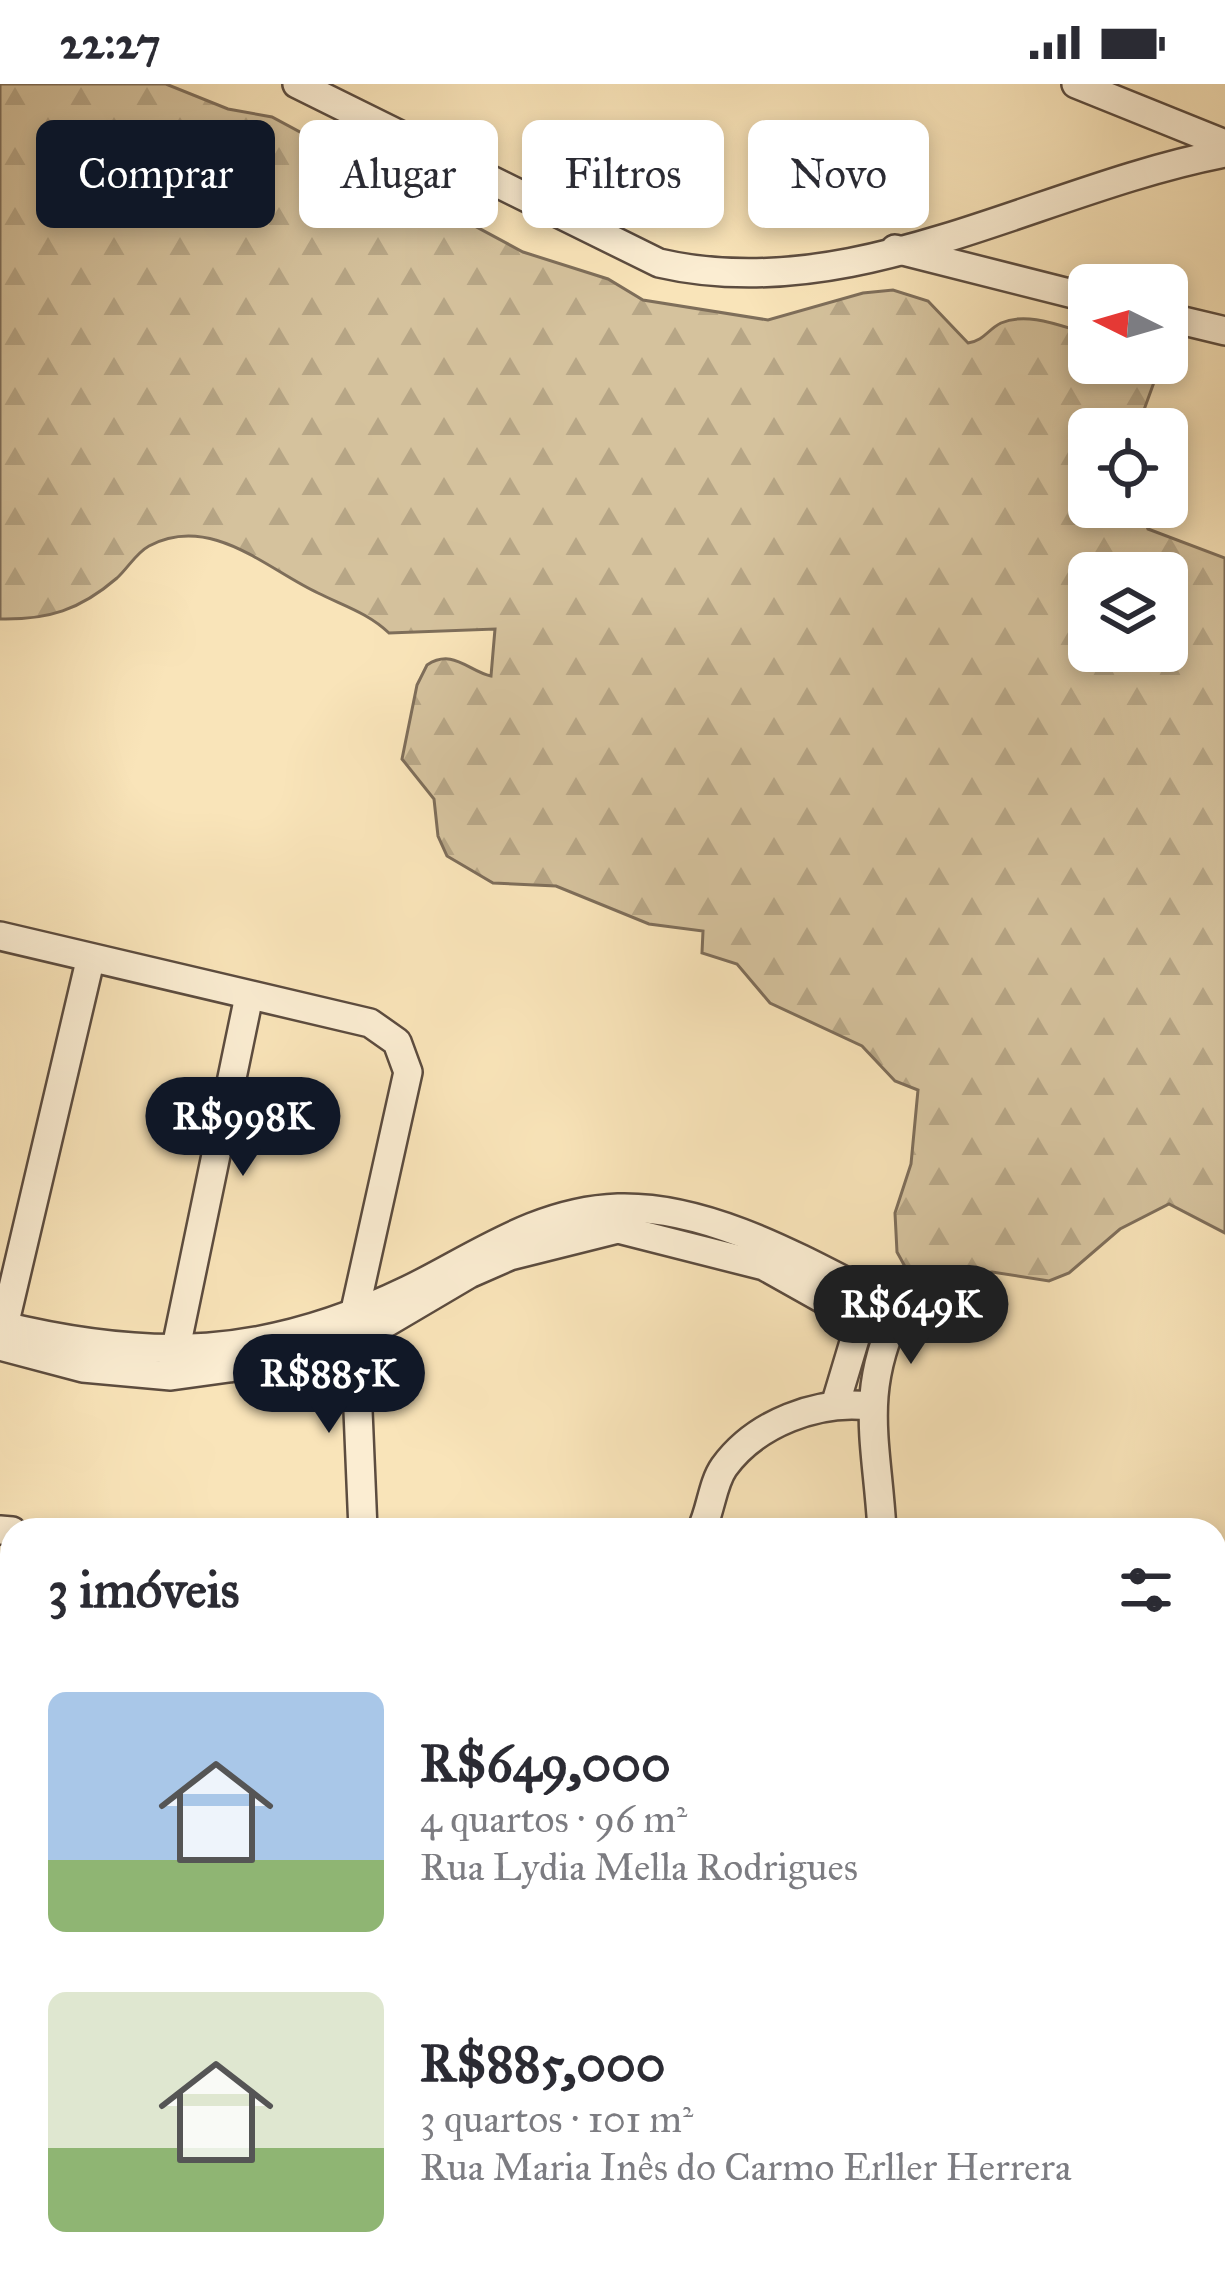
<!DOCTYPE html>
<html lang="pt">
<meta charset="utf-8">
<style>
body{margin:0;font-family:"IM FELL Great Primer",serif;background:#f2f2f3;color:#2b2b33;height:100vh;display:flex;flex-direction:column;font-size:45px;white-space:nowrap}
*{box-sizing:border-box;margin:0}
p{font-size:39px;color:#7c7c81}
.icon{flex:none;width:66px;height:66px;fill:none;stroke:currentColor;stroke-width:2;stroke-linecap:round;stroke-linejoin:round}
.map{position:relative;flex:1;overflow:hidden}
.drawer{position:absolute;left:0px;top:1434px;width:1227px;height:771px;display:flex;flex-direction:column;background:#fff;border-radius:36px 36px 0 0;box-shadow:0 6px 18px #0003}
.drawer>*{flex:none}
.hud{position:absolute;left:36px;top:36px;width:1155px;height:108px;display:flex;gap:24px}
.needle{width:78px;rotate:275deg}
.controls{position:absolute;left:1068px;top:180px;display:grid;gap:24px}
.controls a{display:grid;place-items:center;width:120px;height:120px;border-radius:18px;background:#fff;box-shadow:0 6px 18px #0003;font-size:60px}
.price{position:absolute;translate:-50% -102px;padding:0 27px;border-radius:42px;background:#111827;color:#fff;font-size:39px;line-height:78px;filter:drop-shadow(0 3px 6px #0008)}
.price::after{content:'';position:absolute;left:50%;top:72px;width:36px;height:27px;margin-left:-18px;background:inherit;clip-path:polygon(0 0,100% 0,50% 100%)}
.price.selected{background:#222;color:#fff}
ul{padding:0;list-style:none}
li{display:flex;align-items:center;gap:36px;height:300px;padding:0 48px}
li span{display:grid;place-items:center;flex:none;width:336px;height:240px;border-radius:18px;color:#555}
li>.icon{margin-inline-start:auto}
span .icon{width:144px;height:144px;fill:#fffc;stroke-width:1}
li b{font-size:51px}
h2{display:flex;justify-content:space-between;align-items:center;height:144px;padding:0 48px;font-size:51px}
.tag{padding:0 42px;border-radius:18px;background:#fff;box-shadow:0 6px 18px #0003;font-size:42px;line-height:108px}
.tag.selected{background:#111827;color:#fff}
.status{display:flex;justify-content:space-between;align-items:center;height:84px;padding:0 60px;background:#fff;direction:ltr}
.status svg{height:33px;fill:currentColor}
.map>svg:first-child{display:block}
.forest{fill:url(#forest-firs);stroke:#7e6e5a;stroke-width:3;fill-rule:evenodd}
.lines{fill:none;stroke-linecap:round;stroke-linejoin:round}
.minor-casing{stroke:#5c4c3f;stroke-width:32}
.minor{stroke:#fbedd2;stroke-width:27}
</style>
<div class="status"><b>22:27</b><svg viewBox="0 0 49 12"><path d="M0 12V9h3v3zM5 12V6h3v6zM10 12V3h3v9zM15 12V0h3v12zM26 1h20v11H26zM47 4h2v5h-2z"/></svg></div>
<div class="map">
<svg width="1225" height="2203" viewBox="0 0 1225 2203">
<defs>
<pattern id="forest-firs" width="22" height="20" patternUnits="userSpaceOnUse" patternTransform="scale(3)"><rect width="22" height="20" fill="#d5c29d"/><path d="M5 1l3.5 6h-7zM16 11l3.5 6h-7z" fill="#b7a686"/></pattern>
</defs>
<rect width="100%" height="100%" fill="#f9e4b9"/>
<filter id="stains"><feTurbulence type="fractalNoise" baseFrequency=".00167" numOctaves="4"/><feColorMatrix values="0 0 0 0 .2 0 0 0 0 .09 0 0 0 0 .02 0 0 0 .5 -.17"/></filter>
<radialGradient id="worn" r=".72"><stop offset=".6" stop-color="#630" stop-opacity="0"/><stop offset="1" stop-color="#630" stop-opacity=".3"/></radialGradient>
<path class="forest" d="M0,0H166L228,25L272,33L523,168L608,195L643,216L768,236L863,209L893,206L928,217L968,259C985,256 987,246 1001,239C1028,227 1063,243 1089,250V279H1161L1137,345H1089V423H1140L1148,445L1225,474V1149L1169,1120L1120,1145L1069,1189L1049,1197L992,1188L929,1197L908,1188L897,1168L895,1129L911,1080L918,1006L895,997L862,962L770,919L737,880L702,869L703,847L649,840L556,802L493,799L447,772L438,752L434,715L402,675L417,601L427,581C453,564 468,587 491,592L495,545L389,549C368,529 344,522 318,509C268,486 211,429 149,462C136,469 128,484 117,494C80,526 48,536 0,535ZM1089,489H1167V567H1089Z"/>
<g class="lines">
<defs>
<g id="minor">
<path d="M297,0L659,179C853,224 1038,105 1225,69"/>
<path d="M1076,0L1225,60"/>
<path d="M895,165L1089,214"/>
<path d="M1167,233L1225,247"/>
<path d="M0,852L370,939L397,958L408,988L354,1231L363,1446"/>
<path d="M0,1241C152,1278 265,1275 408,1206C477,1172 537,1127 618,1124C715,1121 815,1183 899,1225C858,1309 877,1358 882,1446"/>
<path d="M0,1259L90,877"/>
<path d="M0,1262L83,1284L171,1292L229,1284L357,1256L469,1190L510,1172L618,1145L764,1182L887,1251"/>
<path d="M173,1278L249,912"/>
<path d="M836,1318L860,1238L858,1224"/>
<path d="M0,1446L12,1447"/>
<path d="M701,1446C711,1427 712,1400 724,1383C756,1339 818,1316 869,1322"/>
<path d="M0,1608L12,1609"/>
<path d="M0,1781L12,1782"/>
<path d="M0,1886L12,1887"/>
<path d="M0,1913L12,1914"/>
<path d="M1215,1926H1225"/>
<path d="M1215,1959L1225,1960"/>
<path d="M0,2049L12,2050"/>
<path d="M1215,2051L1225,2053"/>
<path d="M30,2203L31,2193"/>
<path d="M195,2203L196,2193"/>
<path d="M695,2203L696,2193"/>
<path d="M850,2203L851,2193"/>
<path d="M1025,2203L1026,2193"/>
<path d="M1186,2203L1187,2193"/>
</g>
</defs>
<use href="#minor" class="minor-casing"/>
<use href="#minor" class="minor"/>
</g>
<rect width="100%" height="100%" filter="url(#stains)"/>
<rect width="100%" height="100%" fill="url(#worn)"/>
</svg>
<div class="controls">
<a><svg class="needle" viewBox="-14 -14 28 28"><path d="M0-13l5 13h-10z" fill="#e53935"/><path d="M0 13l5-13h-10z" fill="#7c7c81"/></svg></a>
<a><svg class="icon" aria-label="locate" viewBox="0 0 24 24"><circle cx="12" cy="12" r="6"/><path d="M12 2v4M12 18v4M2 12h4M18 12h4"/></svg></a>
<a><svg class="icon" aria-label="layers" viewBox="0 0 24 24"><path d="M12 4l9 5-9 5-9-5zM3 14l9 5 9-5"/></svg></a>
</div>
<b class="price" style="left:243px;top:1095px">R$998K</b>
<b class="price selected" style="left:911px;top:1283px">R$649K</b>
<b class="price" style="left:329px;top:1352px">R$885K</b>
<div class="hud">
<a class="tag selected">Comprar</a>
<a class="tag">Alugar</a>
<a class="tag">Filtros</a>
<a class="tag">Novo</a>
</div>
<section class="drawer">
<h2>3 imóveis<svg class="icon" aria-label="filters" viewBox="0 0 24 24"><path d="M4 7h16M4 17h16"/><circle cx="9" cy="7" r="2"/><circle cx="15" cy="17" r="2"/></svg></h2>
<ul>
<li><span style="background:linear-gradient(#a9c7e8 70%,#8fb573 0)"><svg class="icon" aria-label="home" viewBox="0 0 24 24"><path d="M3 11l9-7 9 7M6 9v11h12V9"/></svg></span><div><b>R$649,000</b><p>4 quartos · 96 m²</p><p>Rua Lydia Mella Rodrigues</p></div></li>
<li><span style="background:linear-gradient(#dfe7d0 65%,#8fb573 0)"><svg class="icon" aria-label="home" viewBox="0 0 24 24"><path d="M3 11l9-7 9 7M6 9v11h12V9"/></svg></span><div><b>R$885,000</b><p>3 quartos · 101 m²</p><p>Rua Maria Inês do Carmo Erller Herrera</p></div></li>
</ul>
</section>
</div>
